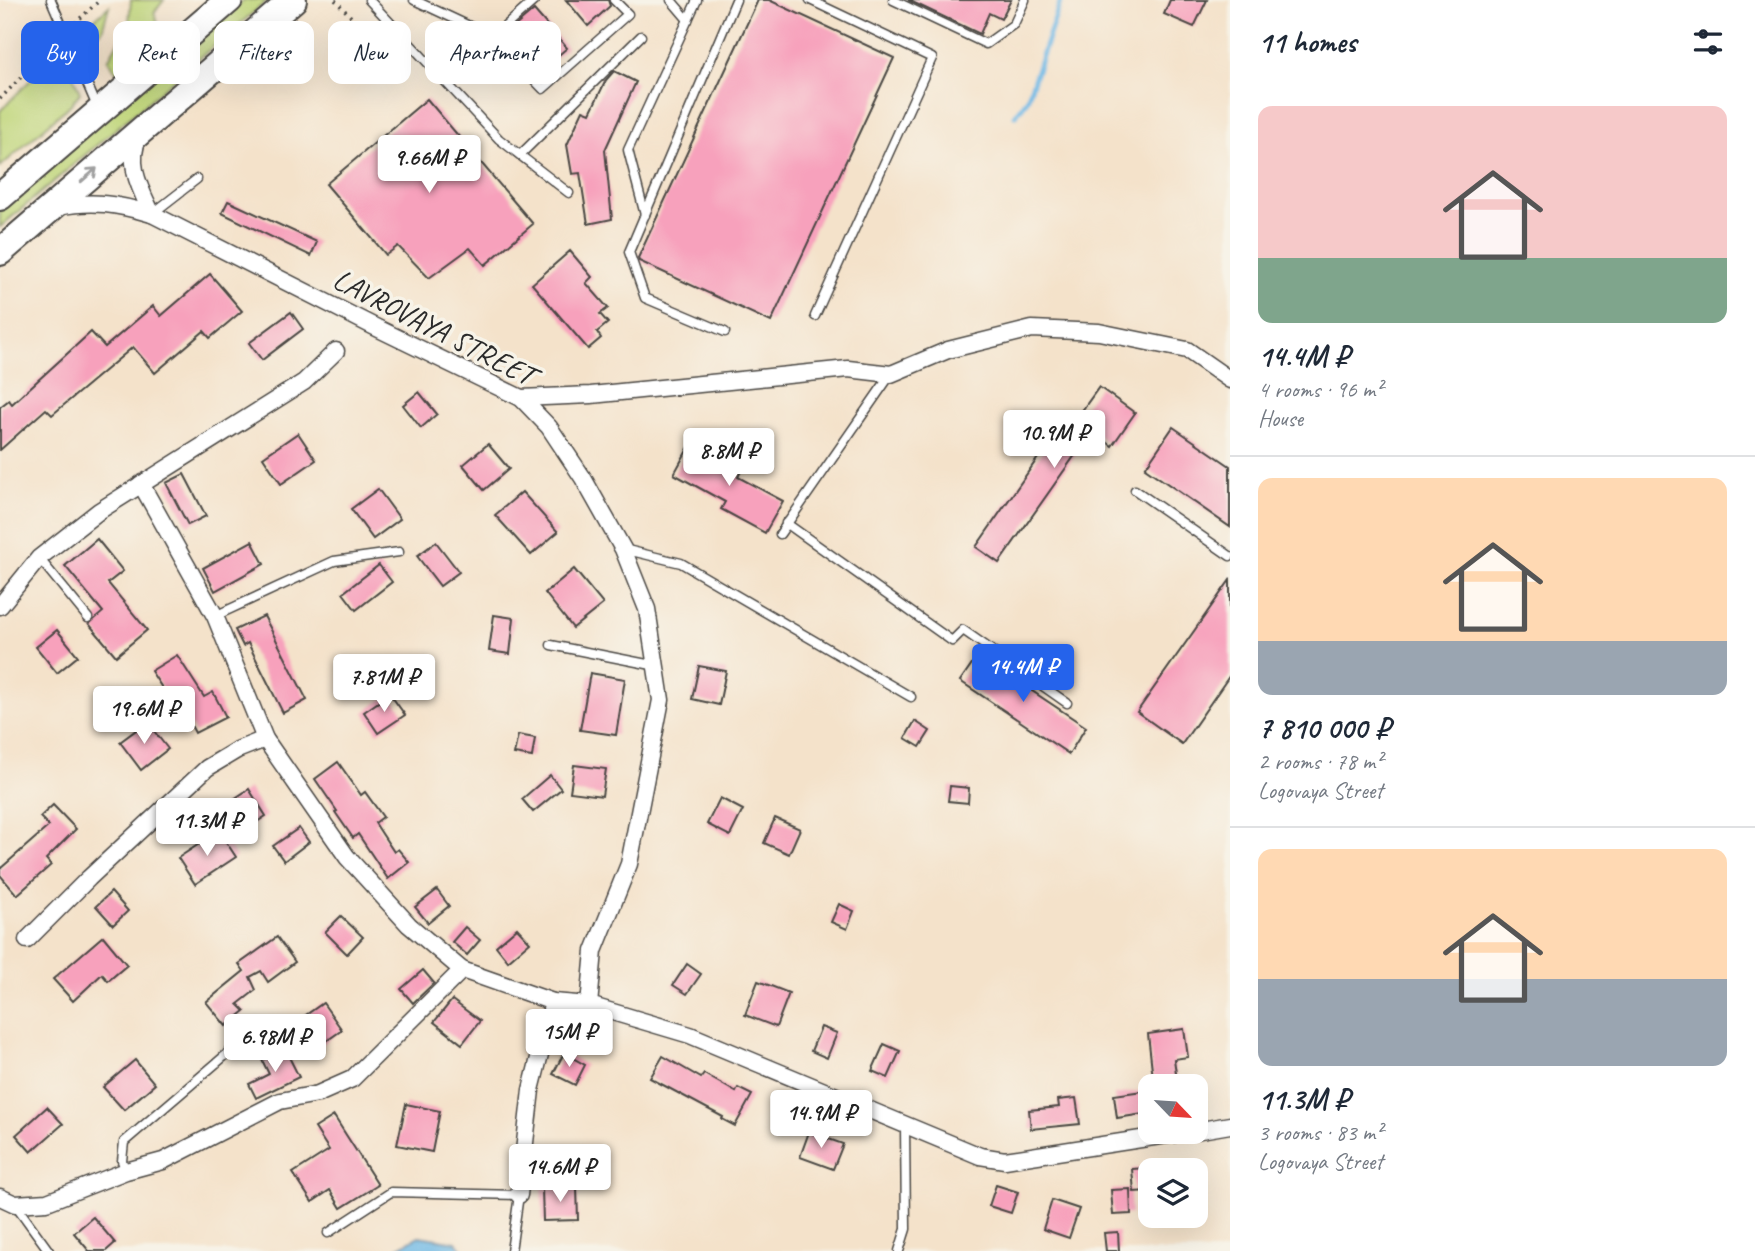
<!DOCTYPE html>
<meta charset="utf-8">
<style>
body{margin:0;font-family:Caveat,sans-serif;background:#f6f6f7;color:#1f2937;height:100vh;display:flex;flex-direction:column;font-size:26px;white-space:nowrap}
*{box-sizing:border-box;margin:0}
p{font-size:23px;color:#747a83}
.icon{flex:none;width:38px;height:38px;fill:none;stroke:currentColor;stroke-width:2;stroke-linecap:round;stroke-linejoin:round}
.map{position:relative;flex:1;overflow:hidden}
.drawer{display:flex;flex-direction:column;background:#fff;width:525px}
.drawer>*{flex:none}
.guide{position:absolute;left:21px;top:21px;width:665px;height:63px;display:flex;gap:14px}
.needle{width:46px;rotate:115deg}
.buttons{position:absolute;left:1138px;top:1074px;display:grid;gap:14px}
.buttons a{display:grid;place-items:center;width:70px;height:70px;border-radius:14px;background:#fff;box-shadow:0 7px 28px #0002;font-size:35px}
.price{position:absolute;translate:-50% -60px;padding:0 16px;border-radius:7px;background:#fff;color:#222;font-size:23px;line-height:46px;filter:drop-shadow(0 2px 4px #0008)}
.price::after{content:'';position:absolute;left:50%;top:42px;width:21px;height:16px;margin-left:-10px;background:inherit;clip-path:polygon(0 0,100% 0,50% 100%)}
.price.current{background:#2563eb;color:#fff}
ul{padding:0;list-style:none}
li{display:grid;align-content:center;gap:14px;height:371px;padding:0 28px}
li+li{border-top:2px solid #e0e1e3}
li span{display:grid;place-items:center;height:217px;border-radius:14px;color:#555}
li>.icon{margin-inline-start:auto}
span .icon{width:126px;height:126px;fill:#fffc;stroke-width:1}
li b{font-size:30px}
h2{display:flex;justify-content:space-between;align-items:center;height:84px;padding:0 28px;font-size:30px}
.tag{padding:0 24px;border-radius:14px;background:#fff;box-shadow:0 7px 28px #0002;font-size:24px;line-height:63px}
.tag.current{background:#2563eb;color:#fff}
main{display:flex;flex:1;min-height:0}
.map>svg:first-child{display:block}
.green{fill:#c0d67a;stroke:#768052;stroke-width:2}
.water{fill:#6cb7e5;stroke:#4c7188;stroke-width:2}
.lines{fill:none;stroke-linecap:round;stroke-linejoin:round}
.stream{stroke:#6cb7e5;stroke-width:5}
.building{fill:#f7a1bc}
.service-casing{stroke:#494643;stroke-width:11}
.minor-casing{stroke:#494643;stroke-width:19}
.primary-casing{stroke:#494643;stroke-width:30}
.path{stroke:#494643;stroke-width:3.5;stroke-dasharray:2 5;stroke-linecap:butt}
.service{stroke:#fff;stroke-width:8}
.minor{stroke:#fff;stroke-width:16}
.primary{stroke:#fff;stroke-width:26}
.oneway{stroke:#a0a0a0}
.labels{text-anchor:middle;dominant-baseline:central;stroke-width:7;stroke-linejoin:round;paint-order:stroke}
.street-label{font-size:30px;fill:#2b2b2b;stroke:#f7f3e8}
</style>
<main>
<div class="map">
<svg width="1230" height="1251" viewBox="0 0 1230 1251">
<rect width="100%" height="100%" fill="#f7f3e8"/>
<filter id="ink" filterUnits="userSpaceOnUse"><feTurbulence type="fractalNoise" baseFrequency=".0143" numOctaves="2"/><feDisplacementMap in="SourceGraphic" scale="14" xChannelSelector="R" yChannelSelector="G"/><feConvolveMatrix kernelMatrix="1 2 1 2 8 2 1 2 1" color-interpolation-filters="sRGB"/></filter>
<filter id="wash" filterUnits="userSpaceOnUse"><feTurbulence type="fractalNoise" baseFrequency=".00686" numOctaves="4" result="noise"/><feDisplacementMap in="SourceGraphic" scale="28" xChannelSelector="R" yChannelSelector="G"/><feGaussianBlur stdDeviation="1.57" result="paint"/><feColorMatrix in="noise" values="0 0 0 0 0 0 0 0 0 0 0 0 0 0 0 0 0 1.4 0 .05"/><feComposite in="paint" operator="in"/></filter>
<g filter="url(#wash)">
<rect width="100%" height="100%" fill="#f4e2ca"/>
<g class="green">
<path d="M131,0H164L154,13L158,23L117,73L108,60L129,23Z"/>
<path d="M244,0H268L0,227V208Z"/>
<path d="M109,6L102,31L86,44L77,35Z"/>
<path d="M62,48L80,93L70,105L0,167V111Z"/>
</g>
<path class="water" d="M419,1236L456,1242L463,1251H392Z"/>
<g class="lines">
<path class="stream" d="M1015,116L1027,100L1061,0"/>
</g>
<g id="blocks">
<g class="building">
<path d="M566,0H608L610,6L588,26Z"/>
<path d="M758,0H769L894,58L771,322L639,261L638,258Z"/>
<path d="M908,0H1011L1001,19L989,13L980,34Z"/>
<path d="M1170,0H1207L1194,27L1164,14Z"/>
<path d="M534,10L567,48L547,65L514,27Z"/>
<path d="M614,71L636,82L605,150L612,219L588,224L580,173L572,174L567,145L583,110L590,113L606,80Z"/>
<path d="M427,99L533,224L485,265L470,248L429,278L398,246L386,255L326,184Z"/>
<path d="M228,201L317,242L311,256L222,213Z"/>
<path d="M570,251L592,277L586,283L608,308L600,314L608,323L597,332L601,338L588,349L532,284Z"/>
<path d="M210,274L242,311L210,338L204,331L155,373L133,347L52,415L46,409L0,450V407L9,400L12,404L91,332L105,347L153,306L161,316Z"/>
<path d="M291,312L303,329L262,360L249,343Z"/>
<path d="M1099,387L1135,413L1112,446L1092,431L999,563L976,547L1056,432L1063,437Z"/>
<path d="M419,392L437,414L421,428L403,405Z"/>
<path d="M1173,427L1230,466V527L1145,468Z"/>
<path d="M298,433L316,460L281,484L263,457Z"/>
<path d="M691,443L741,471L738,477L783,501L765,533L721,509L725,502L674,474Z"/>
<path d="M488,444L509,469L484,490L463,465Z"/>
<path d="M184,474L206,516L188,525L166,483Z"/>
<path d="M378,489L400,519L373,539L351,509Z"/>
<path d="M522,492L558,532L531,555L495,515Z"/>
<path d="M97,539L123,571L108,583L147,630L116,656L89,624L103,612L65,566Z"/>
<path d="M252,541L264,564L215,591L203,568Z"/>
<path d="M436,542L459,572L440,586L417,556Z"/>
<path d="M379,565L392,582L356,610L343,593Z"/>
<path d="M574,569L603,604L573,628L545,593Z"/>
<path d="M1230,580V675L1182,744L1137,712Z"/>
<path d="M494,615L514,618L510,654L489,651Z"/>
<path d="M264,616L307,700L283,713L248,643L243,646L235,630Z"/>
<path d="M57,630L78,656L57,673L36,647Z"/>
<path d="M177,655L204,697L213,692L226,717L195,733L174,693L168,697L151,671Z"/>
<path d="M978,655L1086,727L1069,754L960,681Z"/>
<path d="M699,666L726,671L719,705L692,699Z"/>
<path d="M590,673L625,679L616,735L580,730Z"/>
<path d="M390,694L405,715L378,733L364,712Z"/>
<path d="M915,721L930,731L920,747L905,738Z"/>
<path d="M147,722L168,749L141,770L120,742Z"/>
<path d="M518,735L535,738L532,757L514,754Z"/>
<path d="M338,762L361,795L365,792L383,817L375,823L394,852L398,849L409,862L388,879L358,834L353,838L335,812L337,811L315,779Z"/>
<path d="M574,765L606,769L602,796L570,792Z"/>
<path d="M550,775L561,789L533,812L522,799Z"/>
<path d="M950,786L969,788L968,803L948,801Z"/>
<path d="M249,789L266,816L243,831L225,805Z"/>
<path d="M720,798L743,810L730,836L707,824Z"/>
<path d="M53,805L76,829L46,859L51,865L17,895L0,875V869L49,826L40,817Z"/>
<path d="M775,818L800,829L789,854L764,843Z"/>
<path d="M299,828L309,842L284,861L273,846Z"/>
<path d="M219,831L236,857L195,884L178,858Z"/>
<path d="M437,890L449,906L428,923L415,907Z"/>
<path d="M111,892L128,911L113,925L96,906Z"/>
<path d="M839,904L854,911L847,929L831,922Z"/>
<path d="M341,916L363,937L347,954L325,932Z"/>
<path d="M465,927L480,940L467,955L452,942Z"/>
<path d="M517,928L530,942L508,961L496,946Z"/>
<path d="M103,936L127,965L108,981L102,974L73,1001L53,979Z"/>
<path d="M277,937L295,962L268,982L261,971L250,977L256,990L238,1004L245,1011L226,1026L206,1002L244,971L239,964Z"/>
<path d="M687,964L701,974L687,994L673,985Z"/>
<path d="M423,970L434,983L413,1003L401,989Z"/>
<path d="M758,981L789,993L776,1027L745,1015Z"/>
<path d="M452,1000L480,1021L462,1044L434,1022Z"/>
<path d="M323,1003L342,1030L315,1049L296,1022Z"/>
<path d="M821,1027L837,1033L827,1058L811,1051Z"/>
<path d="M1184,1029L1188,1057L1174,1059L1178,1087H1154L1148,1034Z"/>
<path d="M884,1044L900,1051L888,1078L872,1071Z"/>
<path d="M285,1049L299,1077L256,1098L249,1084L269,1074L262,1060Z"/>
<path d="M564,1053L585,1065L575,1085L553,1074Z"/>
<path d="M663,1056L701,1078L704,1074L736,1092L738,1088L752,1095L735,1126L722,1119L723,1117L650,1078Z"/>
<path d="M135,1060L155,1084L124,1110L103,1087Z"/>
<path d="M1150,1090V1113L1117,1118L1114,1095Z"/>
<path d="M1076,1098L1080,1124L1031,1129L1029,1110L1059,1107L1058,1100Z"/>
<path d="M406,1104L440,1111L432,1152L397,1145Z"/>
<path d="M47,1107L63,1124L31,1152L16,1135Z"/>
<path d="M334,1116L378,1185L341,1208L330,1190L312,1202L293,1173L329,1150L315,1128Z"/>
<path d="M809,1132L843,1144L833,1169L800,1157Z"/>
<path d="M1146,1168L1148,1191L1134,1192L1132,1169Z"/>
<path d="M996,1185L1018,1192L1011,1213L989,1206Z"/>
<path d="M577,1187L578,1220L543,1221L542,1188Z"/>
<path d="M1130,1189L1131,1214L1113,1215L1111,1190Z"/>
<path d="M1052,1200L1079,1209L1069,1238L1043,1229Z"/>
<path d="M93,1217L115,1243L106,1251H89L74,1233Z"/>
<path d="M1118,1232L1119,1251H1106L1104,1233Z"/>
</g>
</g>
</g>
<g filter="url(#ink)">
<use href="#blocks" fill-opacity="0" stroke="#494643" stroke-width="2"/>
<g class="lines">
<defs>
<g id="service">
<path d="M51,0L98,109"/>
<path d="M369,0L499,139L569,193"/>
<path d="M414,0L493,37L535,0"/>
<path d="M671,0L688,20"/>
<path d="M810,0L932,58L815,316"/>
<path d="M893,0L986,44L1014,24L1025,0"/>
<path d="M493,37L543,89L628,14L614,0"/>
<path d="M520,155L641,36"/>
<path d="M152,214L197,179"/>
<path d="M645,215L628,150L697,0"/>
<path d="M725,332L645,298L629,252L736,0"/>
<path d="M1135,490L1230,556"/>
<path d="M786,523L952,641L963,630L1067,703"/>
<path d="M780,534L891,374"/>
<path d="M623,549L681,563L911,697"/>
<path d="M39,558L88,618"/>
<path d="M215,616L334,561L399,552"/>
<path d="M551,645L657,666"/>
<path d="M126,1171L122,1161L124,1142L234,1048"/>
<path d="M15,1204L49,1251"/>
<path d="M328,1233L391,1192L519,1195L511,1251"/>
<path d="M899,1251L906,1229L905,1125"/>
</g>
<g id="minor">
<path d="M57,207C94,200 117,204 152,214C140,188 126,164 139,136"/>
<path d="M152,214L373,326L521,398L549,427L583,478L623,549L647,609L661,700L629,864L594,951L589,1005"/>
<path d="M521,398L591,395L848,369L891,374L948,350L1032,329L1099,332L1187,350L1230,380"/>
<path d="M141,484L215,616L265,739L347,857L409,925L462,970L553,1002L589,1005L690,1035L980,1156L1005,1160L1186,1132"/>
<path d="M0,606L39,558L99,511L304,382L336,351"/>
<path d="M27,940L89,878L207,768L237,750L265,739"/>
<path d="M1195,1131L1230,1125"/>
<path d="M519,1195L531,1090L553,1002"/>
<path d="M0,1197L15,1204L47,1202L126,1171L163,1161L280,1101L318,1094L352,1079L462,970"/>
</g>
<g id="primary">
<path d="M0,197L229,0"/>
<path d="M0,252L293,0"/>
</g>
</defs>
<use href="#service" class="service-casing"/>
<use href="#minor" class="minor-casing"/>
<use href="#primary" class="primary-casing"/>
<g class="path">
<path d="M335,0L359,25"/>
<path d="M75,23L100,0"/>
<path d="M0,99L57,40"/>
</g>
<use href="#service" class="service"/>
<use href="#minor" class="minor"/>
<use href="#primary" class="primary"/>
</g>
<defs><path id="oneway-shaft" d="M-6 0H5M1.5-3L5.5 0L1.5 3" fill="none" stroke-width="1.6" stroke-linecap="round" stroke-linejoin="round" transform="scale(1.75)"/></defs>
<use class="oneway" href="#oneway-shaft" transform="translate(89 175) rotate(-41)"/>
</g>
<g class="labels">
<g class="street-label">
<text transform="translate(434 327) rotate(27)">LAVROVAYA STREET</text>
</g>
</g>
</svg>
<div class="buttons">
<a><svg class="needle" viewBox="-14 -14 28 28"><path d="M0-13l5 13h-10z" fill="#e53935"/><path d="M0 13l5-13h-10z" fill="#747a83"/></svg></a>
<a><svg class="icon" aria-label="layers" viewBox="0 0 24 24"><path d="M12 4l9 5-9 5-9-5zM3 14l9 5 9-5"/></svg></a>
</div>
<b class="price" style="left:429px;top:195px">9.66M ₽</b>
<b class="price" style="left:1054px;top:470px">10.9M ₽</b>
<b class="price" style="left:729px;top:488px">8.8M ₽</b>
<b class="price current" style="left:1023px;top:704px">14.4M ₽</b>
<b class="price" style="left:384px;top:714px">7.81M ₽</b>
<b class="price" style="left:144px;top:746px">19.6M ₽</b>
<b class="price" style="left:207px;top:858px">11.3M ₽</b>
<b class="price" style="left:569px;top:1069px">15M ₽</b>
<b class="price" style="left:275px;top:1074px">6.98M ₽</b>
<b class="price" style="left:821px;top:1150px">14.9M ₽</b>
<b class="price" style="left:560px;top:1204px">14.6M ₽</b>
<div class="guide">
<a class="tag current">Buy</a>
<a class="tag">Rent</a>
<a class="tag">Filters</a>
<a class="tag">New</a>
<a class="tag">Apartment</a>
</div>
</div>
<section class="drawer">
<h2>11 homes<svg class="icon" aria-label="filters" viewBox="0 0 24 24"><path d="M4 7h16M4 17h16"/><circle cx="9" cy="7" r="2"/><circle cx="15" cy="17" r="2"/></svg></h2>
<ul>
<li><span style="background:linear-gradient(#f6c9c9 70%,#7fa58c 0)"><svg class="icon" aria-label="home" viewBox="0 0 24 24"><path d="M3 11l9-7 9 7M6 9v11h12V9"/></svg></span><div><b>14.4M ₽</b><p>4 rooms · 96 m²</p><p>House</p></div></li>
<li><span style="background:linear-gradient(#ffd9b3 75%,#9aa5b1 0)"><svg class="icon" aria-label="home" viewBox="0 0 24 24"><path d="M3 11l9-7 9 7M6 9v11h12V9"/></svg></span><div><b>7 810 000 ₽</b><p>2 rooms · 78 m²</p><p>Logovaya Street</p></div></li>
<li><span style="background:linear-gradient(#ffd9b3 60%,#9aa5b1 0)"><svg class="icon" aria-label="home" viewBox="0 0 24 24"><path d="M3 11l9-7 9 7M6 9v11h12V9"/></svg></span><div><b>11.3M ₽</b><p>3 rooms · 83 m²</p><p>Logovaya Street</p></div></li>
</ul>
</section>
</main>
